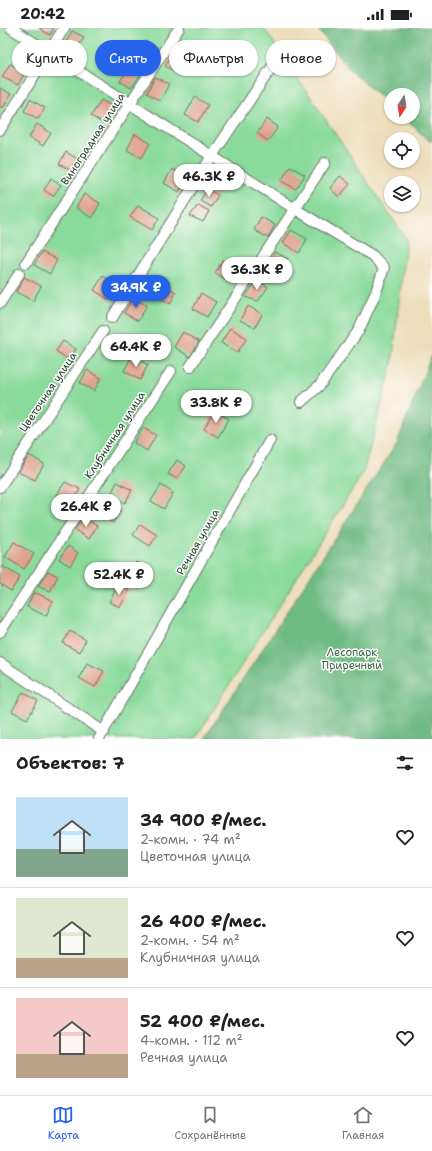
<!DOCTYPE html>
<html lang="ru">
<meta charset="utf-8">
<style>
body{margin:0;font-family:"Shantell Sans",sans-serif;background:#f2f2f2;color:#202124;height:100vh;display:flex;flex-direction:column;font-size:15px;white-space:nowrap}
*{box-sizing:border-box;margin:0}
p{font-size:13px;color:#757577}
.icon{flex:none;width:22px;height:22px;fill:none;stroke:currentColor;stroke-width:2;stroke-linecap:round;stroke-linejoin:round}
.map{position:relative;height:711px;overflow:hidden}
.side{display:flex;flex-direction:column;background:#fff;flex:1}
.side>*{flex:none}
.guide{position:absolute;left:12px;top:12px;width:408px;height:36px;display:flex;gap:8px}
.needle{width:26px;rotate:192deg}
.fabs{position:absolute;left:384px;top:60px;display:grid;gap:8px}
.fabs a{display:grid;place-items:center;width:36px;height:36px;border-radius:50%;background:#fff;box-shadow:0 1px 3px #0004;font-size:20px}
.price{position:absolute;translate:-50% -34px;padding:0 9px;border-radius:14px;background:#fff;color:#222;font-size:13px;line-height:26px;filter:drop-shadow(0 1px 2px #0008)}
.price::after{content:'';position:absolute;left:50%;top:24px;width:12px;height:9px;margin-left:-6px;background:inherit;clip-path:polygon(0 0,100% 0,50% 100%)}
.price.active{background:#2563eb;color:#fff}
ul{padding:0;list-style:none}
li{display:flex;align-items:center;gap:12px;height:100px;padding:0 16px}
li+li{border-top:1px solid #e0e0e0}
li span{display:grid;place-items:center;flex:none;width:112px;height:80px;border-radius:0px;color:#555}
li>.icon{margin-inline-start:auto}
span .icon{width:48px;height:48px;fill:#fffc;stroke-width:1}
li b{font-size:17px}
h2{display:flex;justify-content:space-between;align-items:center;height:48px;padding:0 16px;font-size:17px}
.tag{padding:0 14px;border-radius:18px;background:#fff;box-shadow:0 1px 3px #0004;font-size:14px;line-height:36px}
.tag.active{background:#2563eb;color:#fff}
.status{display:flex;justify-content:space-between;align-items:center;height:28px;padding:0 20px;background:#fff;direction:ltr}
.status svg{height:11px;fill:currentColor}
.menu{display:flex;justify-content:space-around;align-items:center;height:56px;border-top:1px solid #e0e0e0;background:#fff;font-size:11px;color:#757577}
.menu a{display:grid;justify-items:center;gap:2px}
.menu .active{color:#2563eb}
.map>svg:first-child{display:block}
.green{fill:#89da9b;stroke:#548c68}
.forest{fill:#6eba83;stroke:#467c5c}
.building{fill:#dfa28d}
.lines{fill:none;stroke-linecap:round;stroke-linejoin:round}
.street-casing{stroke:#677563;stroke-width:12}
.street{stroke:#fff;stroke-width:10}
.labels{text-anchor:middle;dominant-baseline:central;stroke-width:3;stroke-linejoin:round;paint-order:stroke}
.street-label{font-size:11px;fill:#1f3d34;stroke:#fdfcf7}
.park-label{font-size:11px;fill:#3a644e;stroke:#fdfcf7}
</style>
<div class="status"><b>20:42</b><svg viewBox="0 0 49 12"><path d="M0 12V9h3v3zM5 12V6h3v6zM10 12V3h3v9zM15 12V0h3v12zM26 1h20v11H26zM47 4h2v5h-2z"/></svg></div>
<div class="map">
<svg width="432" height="711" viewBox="0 0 432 711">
<rect width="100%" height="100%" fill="#fdfcf7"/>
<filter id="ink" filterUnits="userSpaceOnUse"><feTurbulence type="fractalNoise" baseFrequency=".025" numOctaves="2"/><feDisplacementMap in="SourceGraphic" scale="8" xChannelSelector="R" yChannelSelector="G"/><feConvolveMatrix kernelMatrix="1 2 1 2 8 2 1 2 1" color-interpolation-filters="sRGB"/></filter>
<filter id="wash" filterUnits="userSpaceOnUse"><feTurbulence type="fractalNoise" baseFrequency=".012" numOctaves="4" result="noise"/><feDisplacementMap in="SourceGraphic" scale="16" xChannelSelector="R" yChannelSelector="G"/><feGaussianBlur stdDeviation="0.9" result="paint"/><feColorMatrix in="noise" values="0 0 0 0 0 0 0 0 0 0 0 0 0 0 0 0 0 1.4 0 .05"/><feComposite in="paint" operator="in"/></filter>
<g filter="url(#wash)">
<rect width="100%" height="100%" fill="#edb"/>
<path class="green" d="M0,0H264L406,211L392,337L363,445L195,711H0Z"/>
<g class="forest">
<path d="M317,0H432V113L428,112L403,89H413V67H391V78L350,42Z"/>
<path d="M432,326V711H204L397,415Z"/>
</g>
<g id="blocks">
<g class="building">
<path d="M39,0H54L50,7Z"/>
<path d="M72,3L84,9L77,22L65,16Z"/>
<path d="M145,13L158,20L148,38L135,31Z"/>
<path d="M173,24L190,34L182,48L165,38Z"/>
<path d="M10,36L25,44L18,57L2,49Z"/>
<path d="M129,40L140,47L131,60L120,53Z"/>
<path d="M155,49L169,56L160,73L147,65Z"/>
<path d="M0,60L11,66L3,80L0,79Z"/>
<path d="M195,69L208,77L198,94L185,87Z"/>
<path d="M30,71L45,80L38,91L24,83Z"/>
<path d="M101,72L115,80L104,96L91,88Z"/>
<path d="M267,91L278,99L268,113L257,105Z"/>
<path d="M37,96L51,105L43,118L29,109Z"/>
<path d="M135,106L150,115L142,130L127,122Z"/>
<path d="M66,124L81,133L74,144L59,136Z"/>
<path d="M290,138L305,147L296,161L281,153Z"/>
<path d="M172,141L187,150L179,164L164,155Z"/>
<path d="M218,141L229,149L220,162L209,154Z"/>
<path d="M340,148L350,156L339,169L330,160Z"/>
<path d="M51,150L61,157L53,168L44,162Z"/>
<path d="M207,161L218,167L211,179L200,173Z"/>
<path d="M84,166L100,175L92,190L76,180Z"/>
<path d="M138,177L159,190L152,202L130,189Z"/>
<path d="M198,177L209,183L203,194L190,188Z"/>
<path d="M261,189L275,197L268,210L254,202Z"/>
<path d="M291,202L307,211L299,225L283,215Z"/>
<path d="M42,224L57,232L50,246L34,237Z"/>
<path d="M275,224L288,231L280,244L267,237Z"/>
<path d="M223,232L236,240L229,253L215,245Z"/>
<path d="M103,248L118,258L109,272L94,262Z"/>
<path d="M24,249L41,258L33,273L16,264Z"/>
<path d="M257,252L268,259L258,273L245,269Z"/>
<path d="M161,255L176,264L170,276L155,267Z"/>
<path d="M201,265L216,274L207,289L193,281Z"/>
<path d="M133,270L147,277L138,293L124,285Z"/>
<path d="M248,278L262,286L255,300L240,292Z"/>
<path d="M230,300L247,310L237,325L221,315Z"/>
<path d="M183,304L199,314L190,329L174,319Z"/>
<path d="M63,313L76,321L69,332L56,323Z"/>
<path d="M132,328L148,337L140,352L124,343Z"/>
<path d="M87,342L101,350L94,363L80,355Z"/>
<path d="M214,383L229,391L218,409L204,401Z"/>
<path d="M143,400L156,407L147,423L134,415Z"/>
<path d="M29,427L44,436L35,452L18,444Z"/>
<path d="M177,432L186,438L177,451L168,446Z"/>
<path d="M65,454L80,461L72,477L56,468Z"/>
<path d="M117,454L132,462L125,475L110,468Z"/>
<path d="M161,457L173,465L164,481L151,473Z"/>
<path d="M105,473L121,481L113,495L98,486Z"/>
<path d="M83,489L97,498L89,511L75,502Z"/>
<path d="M140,496L157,507L150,518L133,507Z"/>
<path d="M14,514L34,526L24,541L5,529Z"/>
<path d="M68,518L78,525L70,538L59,531Z"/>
<path d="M136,534L147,540L140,552L129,546Z"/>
<path d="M2,538L20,549L11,563L0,556V542Z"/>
<path d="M48,543L58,548L50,564L38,558Z"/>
<path d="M118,557L129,562L120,579L109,574Z"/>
<path d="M34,564L53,573L46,588L27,579Z"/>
<path d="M70,603L86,612L79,624L63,615Z"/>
<path d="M87,635L104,643L95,659L79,650Z"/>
<path d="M23,664L38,673L27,691L12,683Z"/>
</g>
</g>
</g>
<g filter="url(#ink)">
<use href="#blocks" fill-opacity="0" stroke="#677563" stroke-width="1"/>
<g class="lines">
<defs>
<g id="street">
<path d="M11,0L295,181L373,228L384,240L376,264L359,302L320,357L301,374"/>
<path d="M0,102L64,0"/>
<path d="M26,235L179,0"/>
<path d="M0,275L19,246"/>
<path d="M112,290L212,128L272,39"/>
<path d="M190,339L325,135"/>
<path d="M0,459L103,303"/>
<path d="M0,604L171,343"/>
<path d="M0,635L104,704"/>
<path d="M99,711L270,412"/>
</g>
</defs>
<use href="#street" class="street-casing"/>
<use href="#street" class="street"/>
</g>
</g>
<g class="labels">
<g class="street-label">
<text transform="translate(93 111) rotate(-57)">Виноградная улица</text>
<text transform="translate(48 364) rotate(-56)">Цветочная улица</text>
<text transform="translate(115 407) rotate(-57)">Клубничная улица</text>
<text transform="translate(198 514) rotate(-60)">Речная улица</text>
</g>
<g class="park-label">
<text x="352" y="624">Лесопарк<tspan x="352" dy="13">Приречный</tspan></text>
</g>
</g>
</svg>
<div class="fabs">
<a><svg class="needle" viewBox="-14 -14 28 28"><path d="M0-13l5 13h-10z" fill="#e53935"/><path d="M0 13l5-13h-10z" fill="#757577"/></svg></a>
<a><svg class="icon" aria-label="locate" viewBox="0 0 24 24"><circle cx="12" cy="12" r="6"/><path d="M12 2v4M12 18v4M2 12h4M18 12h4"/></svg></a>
<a><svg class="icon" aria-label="layers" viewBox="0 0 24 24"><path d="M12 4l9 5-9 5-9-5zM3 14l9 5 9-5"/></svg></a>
</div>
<b class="price" style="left:209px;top:170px">46.3K ₽</b>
<b class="price" style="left:257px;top:263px">36.3K ₽</b>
<b class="price active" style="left:136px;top:281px">34.9K ₽</b>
<b class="price" style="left:136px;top:340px">64.4K ₽</b>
<b class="price" style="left:216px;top:396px">33.8K ₽</b>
<b class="price" style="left:86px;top:500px">26.4K ₽</b>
<b class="price" style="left:119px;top:568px">52.4K ₽</b>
<div class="guide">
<a class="tag">Купить</a>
<a class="tag active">Снять</a>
<a class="tag">Фильтры</a>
<a class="tag">Новое</a>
</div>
</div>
<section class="side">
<h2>Объектов: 7<svg class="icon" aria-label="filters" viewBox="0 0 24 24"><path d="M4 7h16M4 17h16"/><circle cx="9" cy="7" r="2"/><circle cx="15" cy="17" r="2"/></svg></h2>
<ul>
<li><span style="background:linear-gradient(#bfe0f5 65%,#7fa58c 0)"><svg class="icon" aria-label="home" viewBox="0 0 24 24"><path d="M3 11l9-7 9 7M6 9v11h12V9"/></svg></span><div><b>34 900 ₽/мес.</b><p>2-комн. · 74 m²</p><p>Цветочная улица</p></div><svg class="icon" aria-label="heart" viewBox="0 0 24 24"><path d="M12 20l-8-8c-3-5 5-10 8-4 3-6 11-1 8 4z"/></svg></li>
<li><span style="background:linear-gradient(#dfe7d0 75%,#b9a48a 0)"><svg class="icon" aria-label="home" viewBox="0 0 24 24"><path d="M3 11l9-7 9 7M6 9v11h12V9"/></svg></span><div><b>26 400 ₽/мес.</b><p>2-комн. · 54 m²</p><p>Клубничная улица</p></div><svg class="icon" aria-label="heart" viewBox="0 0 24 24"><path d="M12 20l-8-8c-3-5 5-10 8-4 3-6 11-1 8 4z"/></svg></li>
<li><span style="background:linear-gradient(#f6c9c9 70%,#b9a48a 0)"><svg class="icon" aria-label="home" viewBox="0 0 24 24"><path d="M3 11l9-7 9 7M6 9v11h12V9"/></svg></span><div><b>52 400 ₽/мес.</b><p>4-комн. · 112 m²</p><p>Речная улица</p></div><svg class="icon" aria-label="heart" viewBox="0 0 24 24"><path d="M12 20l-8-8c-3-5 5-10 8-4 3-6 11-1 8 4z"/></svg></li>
</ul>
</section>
<nav class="menu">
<a class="active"><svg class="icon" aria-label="map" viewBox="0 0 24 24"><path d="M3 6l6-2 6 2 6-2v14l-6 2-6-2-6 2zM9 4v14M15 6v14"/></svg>Карта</a>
<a><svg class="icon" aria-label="saved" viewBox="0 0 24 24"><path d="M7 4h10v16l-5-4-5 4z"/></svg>Сохранённые</a>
<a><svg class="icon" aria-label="home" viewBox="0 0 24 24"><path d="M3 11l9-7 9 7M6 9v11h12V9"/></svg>Главная</a>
</nav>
